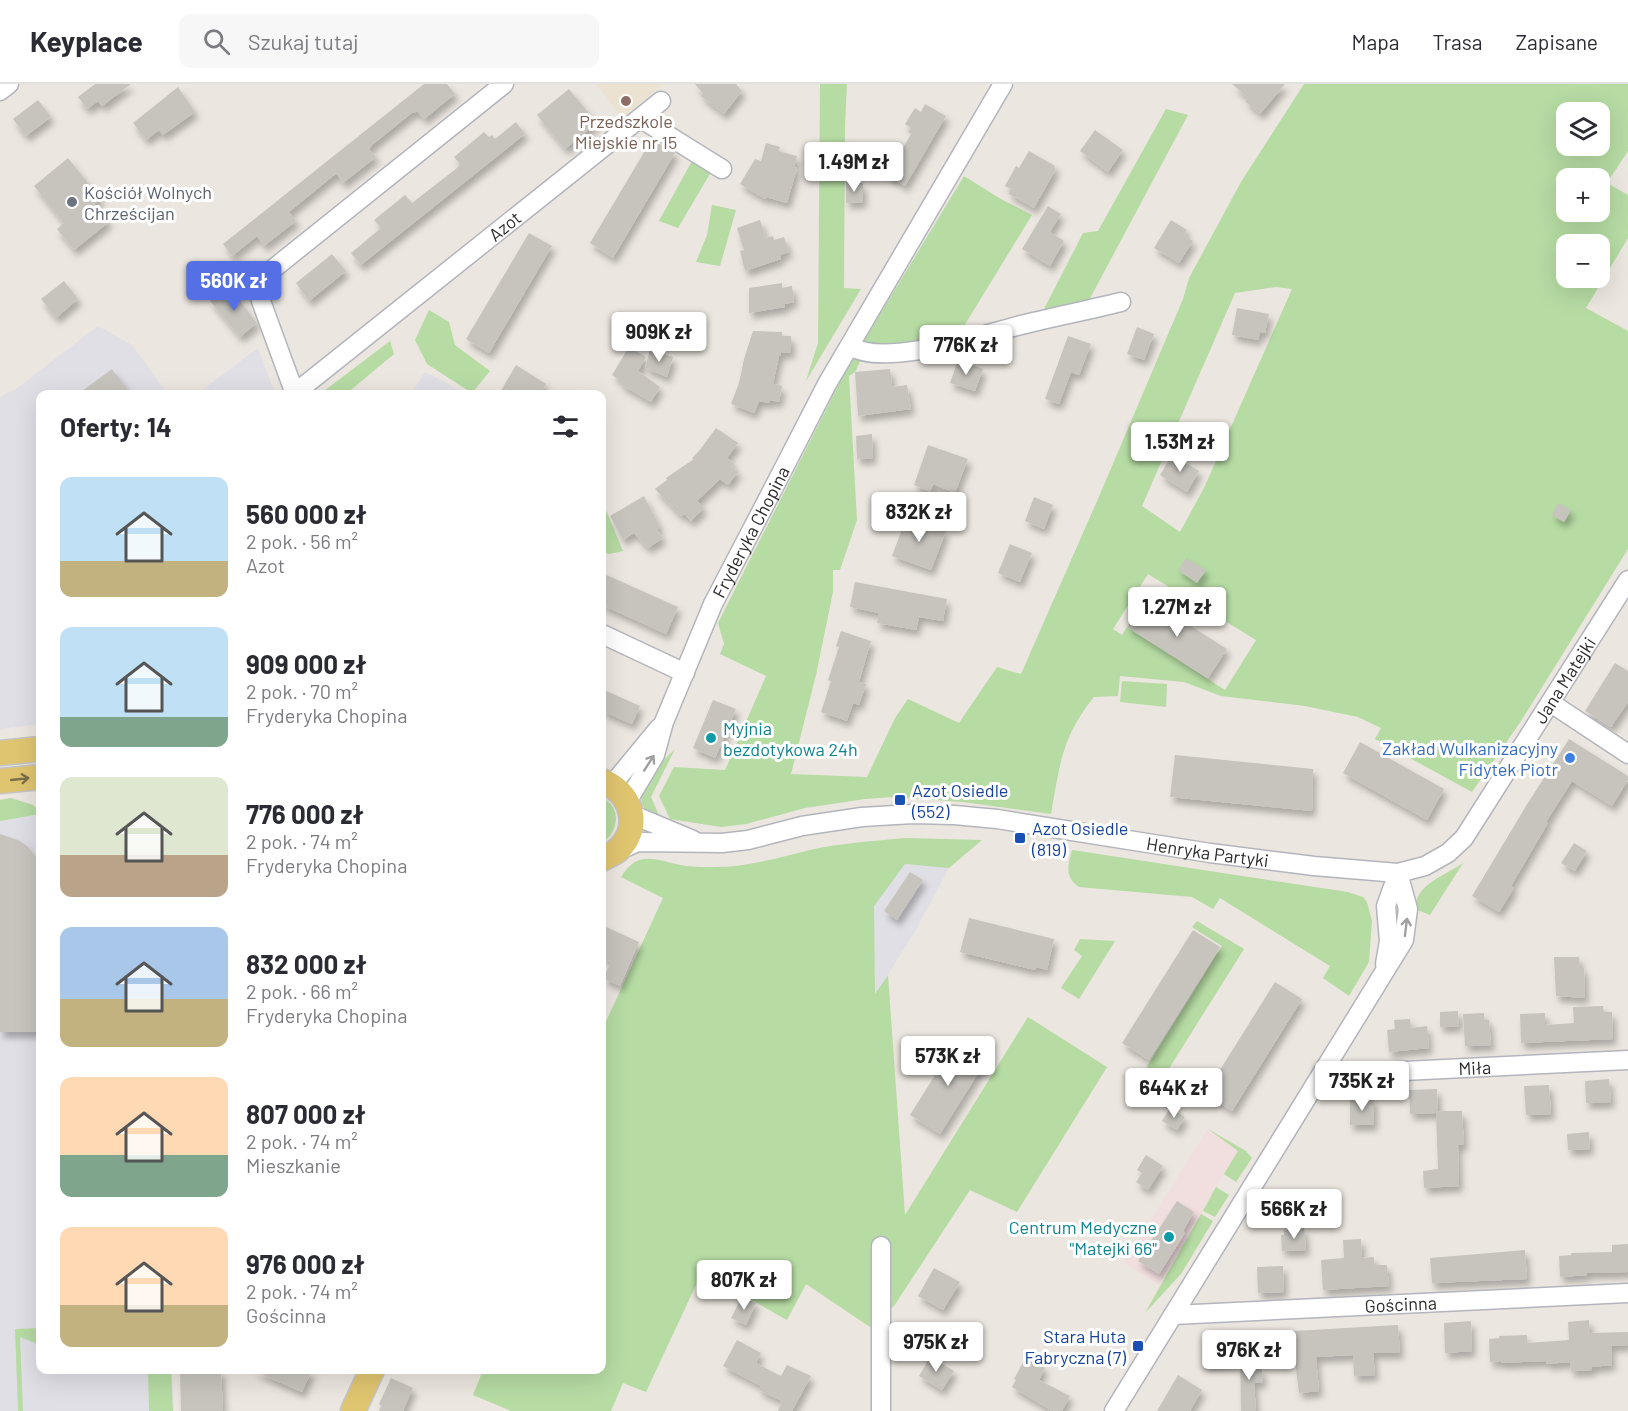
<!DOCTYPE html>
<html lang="pl">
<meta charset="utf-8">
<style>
body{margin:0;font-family:Barlow,sans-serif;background:#f7f7f7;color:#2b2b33;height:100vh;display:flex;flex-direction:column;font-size:22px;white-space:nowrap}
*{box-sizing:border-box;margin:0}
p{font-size:20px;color:#7c7c81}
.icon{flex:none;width:33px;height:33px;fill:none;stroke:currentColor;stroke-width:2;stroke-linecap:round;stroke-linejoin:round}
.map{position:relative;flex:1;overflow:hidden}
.drawer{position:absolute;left:36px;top:306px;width:570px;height:984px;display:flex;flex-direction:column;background:#fff;border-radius:12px;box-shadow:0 6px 24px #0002}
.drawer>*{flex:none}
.fabs{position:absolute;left:1556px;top:18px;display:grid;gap:12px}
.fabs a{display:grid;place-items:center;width:54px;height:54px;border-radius:12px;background:#fff;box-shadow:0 6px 24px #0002;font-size:30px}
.price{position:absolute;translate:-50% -51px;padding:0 14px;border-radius:6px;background:#fff;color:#222;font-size:20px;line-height:39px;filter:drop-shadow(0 2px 3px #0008)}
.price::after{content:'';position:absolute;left:50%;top:36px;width:18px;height:14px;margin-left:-9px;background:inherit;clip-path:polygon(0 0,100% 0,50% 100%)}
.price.on{background:#5470e4;color:#fff}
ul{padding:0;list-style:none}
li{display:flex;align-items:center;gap:18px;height:150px;padding:0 24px}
li span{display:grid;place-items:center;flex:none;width:168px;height:120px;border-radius:12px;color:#555}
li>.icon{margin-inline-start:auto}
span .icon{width:72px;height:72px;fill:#fffc;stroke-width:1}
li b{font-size:26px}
h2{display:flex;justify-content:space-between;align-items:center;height:72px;padding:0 24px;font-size:26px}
header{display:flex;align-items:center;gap:36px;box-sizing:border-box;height:84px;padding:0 30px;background:#fff;border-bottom:2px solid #e1e1e2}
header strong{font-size:28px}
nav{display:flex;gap:33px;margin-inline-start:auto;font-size:21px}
.search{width:420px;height:54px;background:#f7f7f7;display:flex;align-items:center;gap:15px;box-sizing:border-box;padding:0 21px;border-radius:12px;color:#7c7c81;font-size:22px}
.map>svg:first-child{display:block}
.industrial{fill:#e0dfe5}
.education{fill:#ebe2d1}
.medical{fill:#f1dedf}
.green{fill:#b6dba3;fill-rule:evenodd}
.building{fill:#c7c4be;filter:url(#shadow)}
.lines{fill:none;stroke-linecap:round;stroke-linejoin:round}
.minor-casing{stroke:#b3b5bd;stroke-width:21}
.major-casing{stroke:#c4c4c4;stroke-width:27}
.minor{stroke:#fff;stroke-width:18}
.major{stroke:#e0c570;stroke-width:24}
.oneway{stroke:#a0a0a0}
.oneway2{stroke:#7c704a}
.education-dot{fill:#8d6e63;stroke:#fff;stroke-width:2}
.worship-dot{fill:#6b7280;stroke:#fff;stroke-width:2}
.culture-dot{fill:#0f9aa8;stroke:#fff;stroke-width:2}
.shop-dot{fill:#3f7fe0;stroke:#fff;stroke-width:2}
.transit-dot{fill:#1a4fb4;stroke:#fff;stroke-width:2}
.labels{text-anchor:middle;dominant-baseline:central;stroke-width:6;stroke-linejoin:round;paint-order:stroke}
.education-label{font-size:18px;fill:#785e54;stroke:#fff}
.worship-label{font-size:18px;fill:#5b616d;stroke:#fff;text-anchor:start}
.street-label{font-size:18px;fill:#2b2b2b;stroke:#fff}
.culture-label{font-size:18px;fill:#0d838f;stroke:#fff;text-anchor:start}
.shop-label{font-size:18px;fill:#366cbe;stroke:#fff;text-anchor:end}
.transit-label{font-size:18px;fill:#164399;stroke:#fff;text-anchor:start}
</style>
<header>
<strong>Keyplace</strong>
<div class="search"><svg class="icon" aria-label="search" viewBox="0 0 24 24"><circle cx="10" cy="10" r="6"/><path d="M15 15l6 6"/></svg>Szukaj tutaj</div>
<nav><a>Mapa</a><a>Trasa</a><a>Zapisane</a></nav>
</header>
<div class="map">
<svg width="1628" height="1327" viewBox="0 0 1628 1327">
<defs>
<filter id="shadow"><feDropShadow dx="3.5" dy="6" stdDeviation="3" flood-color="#0004"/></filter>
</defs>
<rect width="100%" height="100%" fill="#ebe6df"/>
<g class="industrial">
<path d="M98,242L132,261L168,310H40V640L0,645V313L16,305Z"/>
<path d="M258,264L275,310H197Z"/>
<path d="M425,288L441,296L463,310H411Z"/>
<path d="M40,730V1286H172L174,1327H0V737Z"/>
<path d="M905,780L949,784L914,849L875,911L873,822Z"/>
</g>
<path class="education" d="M596,0H664L622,33Z"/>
<path class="medical" d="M1208,1045L1239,1067L1219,1098L1161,1202L1124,1179Z"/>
<g class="green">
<path d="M820,0H847L845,40L844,204L861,205L806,297L818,259Z"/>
<path d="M1304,0H1628V67L1607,99L1628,111V154L1586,224L1628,247V465L1521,637L1472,708L1375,655L1381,644L1358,633L1305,622L1221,612L1184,598L1120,592L1118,612L1094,613C1061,654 1060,681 1051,730L963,718L893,713L865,715L805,724L746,740L721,743L670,735L659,712L674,683L725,686L766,592L720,570L724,560L718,539L845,288L964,92L999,114L1032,131L961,247L894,262L869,259L855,288L849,292L857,436L840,486H833V508L816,591L791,690L867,693L895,634L908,615L959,639L997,583L1021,590L1101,408L1183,215L1189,194L1241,98ZM1566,28H1599V62H1566ZM1566,94H1599V128H1566ZM1566,160H1599V194H1566ZM1276,203L1292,205L1204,404L1180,448L1142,422L1235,209ZM1148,490L1256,556L1225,606L1127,543L1122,551L1113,545Z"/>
<path d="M1166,25L1188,31L1088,218L1041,231L1083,149L1098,147Z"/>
<path d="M692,77L711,88L678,144L659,137Z"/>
<path d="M712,121L736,126L720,182L696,178L707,151Z"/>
<path d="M429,226L449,238L455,261L490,287L472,309L427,280L415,256Z"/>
<path d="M390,257L394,270L346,310H320Z"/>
<path d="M603,419L623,467L609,470L602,467Z"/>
<path d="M1122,597L1167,600L1166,623L1120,618Z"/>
<path d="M675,665L651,713L661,736C618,718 656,684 675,665Z"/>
<path d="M11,714L33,721L40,727V730L0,737V716Z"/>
<path d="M602,714C623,723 618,749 602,759Z"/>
<path d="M906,754L982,756L949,784L905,780L874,822L875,910L888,891L905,1131L1028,933L1107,983L1017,1128L970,1106L894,1222L870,1243L806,1200L787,1236L702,1188L646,1308L623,1299L611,1327H511L473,1311L483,1286H602V946L663,814L621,793C639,763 659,778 686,782C695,783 705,783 714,783C747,783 778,774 810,766C841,759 874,757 906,754Z"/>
<path d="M1072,766L1348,808L1363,813L1367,818L1372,837L1369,878L1349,912L1323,894L1330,882L1220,814L1213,825L1192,813L1079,803C1064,793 1068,781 1072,766Z"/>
<path d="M1463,779L1430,831L1415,825C1416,799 1445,792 1463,779Z"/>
<path d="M1197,837L1244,865L1163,994L1146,984L1222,862L1192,843Z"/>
<path d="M1080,855L1115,857L1079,915L1061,904L1082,872L1074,866Z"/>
<path d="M1208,1045L1246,1067L1252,1074L1236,1098L1224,1090L1238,1067Z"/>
<path d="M1216,1103L1229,1111L1215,1133L1203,1127Z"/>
<path d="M1201,1130L1213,1137L1181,1190L1145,1229Z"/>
<path d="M40,1244V1261L20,1253L23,1327H18L15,1245Z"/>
<path d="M148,1286H171L173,1327H149Z"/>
</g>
<g class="building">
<path d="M95,0H131L102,22L98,17L87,25L78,13Z"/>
<path d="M424,0H447L455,10L424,35L417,27L414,29L413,28L372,61L369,65L376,73L343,99L337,90L333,92L289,128L296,137L264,162L257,152L232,172L223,160Z"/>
<path d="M695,0H736L742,7L724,30L701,12L703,10Z"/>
<path d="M1232,0H1285L1260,30L1245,17L1248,14Z"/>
<path d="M178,3L195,28L163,51L159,46L146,56L133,39Z"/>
<path d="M569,5L597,39L565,65L537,31Z"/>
<path d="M38,16L51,33L26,52L13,35Z"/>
<path d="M925,20L946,32L905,102L887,91L911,50L908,48L911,44L905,40L915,24L921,28Z"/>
<path d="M516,38L525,50L361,181L351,169L381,144L374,136L405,111L412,119L457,84L460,80L454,73L484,48L489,53L492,51L495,55Z"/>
<path d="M1095,46L1123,66L1108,88L1080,67Z"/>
<path d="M652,55L675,69L613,174L590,159Z"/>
<path d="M766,59L780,63L778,67L797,72L794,83L797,84L787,119L766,113L765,115L740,100L755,75L761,77Z"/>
<path d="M1029,67L1055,82L1054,84L1056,85L1034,124L1009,110L1011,105L1005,102L1016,82L1019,84Z"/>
<path d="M68,74L101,115L94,120L109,138L74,166L57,145L64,139L34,102Z"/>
<path d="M846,99H863V118L846,119Z"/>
<path d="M1048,122L1061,130L1050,148L1064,157L1050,182L1022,165Z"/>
<path d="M760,136L766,154L773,152L774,156L784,153L789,168L780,171L781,175L745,187L740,167L744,166L737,144Z"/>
<path d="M1171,136L1187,146L1184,151L1193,157L1179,179L1154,164Z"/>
<path d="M529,149L552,162L489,269L466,255Z"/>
<path d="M332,170L346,187L309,217L296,199Z"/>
<path d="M64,197L78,215L56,234L41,215Z"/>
<path d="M782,199V204L792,202L794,218L785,220V223L749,229V204Z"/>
<path d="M228,202L257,239L240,253L210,217Z"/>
<path d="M1237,224L1269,230L1265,249L1260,248L1258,256L1232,251Z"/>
<path d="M1137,243L1154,250L1144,276L1127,270Z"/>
<path d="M753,247L782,248V252H791V269L781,268V272H779L773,300L782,302L779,318L770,316L769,319L759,317L754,329L731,320L739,299L744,275Z"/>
<path d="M1068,252L1091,260L1079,291L1071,288L1059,320L1045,315Z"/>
<path d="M629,263L646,273L638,287L660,303L651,318L620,300L622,297L612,291Z"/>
<path d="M650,266L673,273L667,293L645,284Z"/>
<path d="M958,276L983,285L975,307L950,299Z"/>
<path d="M516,281L546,300L540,310H499Z"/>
<path d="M112,285L131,310H78Z"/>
<path d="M890,285L892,303L907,301L911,325L858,332L855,288Z"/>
<path d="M716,344L738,359L727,374L734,379L731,382L738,388L728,401L720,395L697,417L704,424L691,437L684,430L681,432L655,405L667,396L666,394L694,375L692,374L699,367Z"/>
<path d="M872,350L873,374L857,375L856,352Z"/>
<path d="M928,361L968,375L955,409L933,400L930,408L914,401Z"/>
<path d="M1172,371L1199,387L1187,408L1160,391Z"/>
<path d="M644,412L660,443L657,446L663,454L648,464L634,449L623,456L610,432Z"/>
<path d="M1034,413L1053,421L1044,445L1025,437Z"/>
<path d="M1558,419L1571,426L1564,438L1552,431Z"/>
<path d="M907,432L946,447L931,486L892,472Z"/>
<path d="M1010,460L1032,469L1020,498L998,489Z"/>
<path d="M1186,474L1206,486L1197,499L1178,486Z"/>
<path d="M602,489L678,523L666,550L602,521Z"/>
<path d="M855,498L947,515L943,537L919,533L916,546L877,539L879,529L850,523Z"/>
<path d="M1146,514L1227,565L1208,594L1127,543Z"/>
<path d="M841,547L871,557L859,598L866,600L859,621L853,619L847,637L821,628L831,597L828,596L839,563L836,562Z"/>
<path d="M1615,579L1628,587V618L1611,643L1585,627Z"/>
<path d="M602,605L640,622L632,640L602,627Z"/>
<path d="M713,616L736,625L715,674L693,664Z"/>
<path d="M1569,655L1628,692V696L1612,722L1572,697L1546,738L1548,739L1511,802L1514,804L1499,828L1472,812L1526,722Z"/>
<path d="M1360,658L1444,705L1427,736L1343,689Z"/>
<path d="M1175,671L1313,685L1312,727L1170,713Z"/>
<path d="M0,750L18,756L27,762L40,778V948H0Z"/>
<path d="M1574,759L1587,767L1575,787L1561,779Z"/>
<path d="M910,788L923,796L897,836L884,827Z"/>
<path d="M969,834L1054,855L1047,886L1036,883L1035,886L960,868Z"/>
<path d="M602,841L639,858L620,902L603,894L611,878L602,874Z"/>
<path d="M1193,846L1220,863L1149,976L1122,959Z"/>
<path d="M1554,873H1579L1580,884H1584L1585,914L1556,912Z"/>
<path d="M1275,898L1302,915L1232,1027L1205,1010Z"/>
<path d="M1603,922L1604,928H1612L1613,955L1521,959L1520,930L1545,929V941L1574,939L1573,923Z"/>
<path d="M1458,927L1459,942L1440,943V928Z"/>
<path d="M1484,929V936H1489L1491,961L1465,962L1463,930Z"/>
<path d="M1410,935L1411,944L1427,942L1429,964L1389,968L1387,946L1395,945L1394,936Z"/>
<path d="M957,956L979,970L977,972L987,975L940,1050L910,1031Z"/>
<path d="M1609,995L1611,1018L1586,1019L1585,997Z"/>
<path d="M1549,1001L1551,1030L1526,1031L1524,1002Z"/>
<path d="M1437,1005L1438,1027H1462L1464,1061H1458L1459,1102L1424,1104L1423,1087L1438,1085L1436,1029L1410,1030L1409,1006Z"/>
<path d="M1374,1014V1041H1350V1015Z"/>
<path d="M1170,1024L1185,1033L1177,1046L1162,1037Z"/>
<path d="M1589,1048L1590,1065L1568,1066L1567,1050Z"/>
<path d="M1146,1071L1163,1082L1148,1106L1136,1098L1142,1089L1137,1086Z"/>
<path d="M1177,1117L1194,1128L1183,1147L1185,1149L1159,1190L1138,1177Z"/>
<path d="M1304,1144L1306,1166L1282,1167L1281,1151H1284V1146Z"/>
<path d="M1361,1155L1362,1174L1374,1173V1181H1387L1389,1202L1323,1206L1321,1176L1344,1174L1343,1156Z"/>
<path d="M1628,1160V1188L1587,1189V1191L1560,1193L1559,1172L1571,1171V1169L1612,1168V1161Z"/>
<path d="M1525,1166L1527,1195L1432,1199L1430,1174Z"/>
<path d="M1283,1182L1284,1208L1258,1209L1257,1183Z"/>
<path d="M934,1184L960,1198L943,1226L918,1212Z"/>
<path d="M742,1213L756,1219L746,1241L731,1234Z"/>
<path d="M1589,1236L1590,1249L1628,1248V1261L1611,1262L1612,1281L1592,1283V1286L1571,1287L1570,1278L1547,1280L1546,1277L1501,1279V1277L1490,1278L1489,1255L1499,1254V1252L1527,1251V1259L1569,1256L1568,1238Z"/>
<path d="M1471,1237L1472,1267L1445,1269L1444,1239Z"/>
<path d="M1398,1241L1400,1269H1373L1375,1291L1354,1292L1353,1271L1316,1273L1319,1307L1299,1309L1294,1269L1260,1271L1259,1249Z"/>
<path d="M1231,1255L1233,1278L1205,1280L1203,1257Z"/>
<path d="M737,1256L761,1269L756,1279L769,1286L781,1292L787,1281L811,1292L792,1327H778L782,1317L759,1306L761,1302L723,1282Z"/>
<path d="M1252,1266L1253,1285H1262L1263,1298L1254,1299L1256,1327H1241L1240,1267Z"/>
<path d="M930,1273L954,1287L942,1306L919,1292Z"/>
<path d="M1026,1273L1032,1276L1037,1275L1040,1281L1045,1284L1039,1296L1070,1312L1062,1327H1052L1012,1303L1016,1296L1014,1295Z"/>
<path d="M180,1286H221L223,1327H181Z"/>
<path d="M252,1286H312L302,1308Z"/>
<path d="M1178,1291L1202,1306L1190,1327H1157Z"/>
<path d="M391,1294L413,1304L403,1327H379L381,1322L379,1320Z"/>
</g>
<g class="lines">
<defs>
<g id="minor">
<path d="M0,7L9,0"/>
<path d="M640,34L661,17"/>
<path d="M850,262C885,284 981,251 1021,241C1054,233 1088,226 1121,218"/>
<path id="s1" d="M295,309L640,34L722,85"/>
<path d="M295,310L261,217C259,206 262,198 268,189L504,0"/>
<path d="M602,550L685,589"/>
<path d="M1551,619L1628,670"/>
<path d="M612,701L659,644"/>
<path id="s2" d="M627,718L655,671L664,638L713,520L774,403L827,300L1003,0"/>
<path d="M631,730L693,756"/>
<path id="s3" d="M617,767L638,758L722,759L748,756L802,742L862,733L913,730L954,731L997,735L1210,769L1314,782L1398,789L1425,782L1448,769L1464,754L1628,496"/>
<path d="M1385,880L1389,857L1386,822L1398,789"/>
<path id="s4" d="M1322,991L1628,976"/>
<path id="s5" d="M1173,1231L1628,1209"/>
<path d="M881,1327V1162"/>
<path d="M1114,1327L1404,856L1408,825L1398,789"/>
</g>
<g id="major">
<path d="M0,669L40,665"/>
<path d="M0,697L40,693"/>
<path d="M602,697C631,708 643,742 618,766C613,770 607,772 602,775"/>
<path d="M353,1327L372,1286"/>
</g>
</defs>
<use href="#minor" class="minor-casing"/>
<use href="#major" class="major-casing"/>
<use href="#minor" class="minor"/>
<use href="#major" class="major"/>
</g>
<defs><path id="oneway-shaft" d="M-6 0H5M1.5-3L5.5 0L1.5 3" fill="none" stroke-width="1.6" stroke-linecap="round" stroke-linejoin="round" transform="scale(1.5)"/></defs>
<g class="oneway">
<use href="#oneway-shaft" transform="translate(649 679) rotate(-57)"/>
<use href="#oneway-shaft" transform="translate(1406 843) rotate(-83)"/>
</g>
<use class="oneway2" href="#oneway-shaft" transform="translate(20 695) rotate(-6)"/>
<circle class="education-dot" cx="626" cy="17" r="6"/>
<circle class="worship-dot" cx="72" cy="118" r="6"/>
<g class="culture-dot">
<circle cx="711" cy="654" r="6"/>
<circle cx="1169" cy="1153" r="6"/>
</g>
<circle class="shop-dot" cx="1570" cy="674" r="6"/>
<g class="transit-dot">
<rect x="894" y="710" width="12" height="12" rx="3"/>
<rect x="1014" y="748" width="12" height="12" rx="3"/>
<rect x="1132" y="1256" width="12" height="12" rx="3"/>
</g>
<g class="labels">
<g class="education-label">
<text x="626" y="37">Przedszkole<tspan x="626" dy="21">Miejskie nr 15</tspan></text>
</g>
<g class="worship-label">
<text x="84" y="108">Kościół Wolnych<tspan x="84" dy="21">Chrześcijan</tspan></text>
</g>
<g class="street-label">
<text stroke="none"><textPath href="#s1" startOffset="268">Azot</textPath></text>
<text stroke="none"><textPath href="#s2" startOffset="298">Fryderyka Chopina</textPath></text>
<text stroke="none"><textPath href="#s3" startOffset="1053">Jana Matejki</textPath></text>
<text stroke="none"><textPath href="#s3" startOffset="598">Henryka Partyki</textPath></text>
<text stroke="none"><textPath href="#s4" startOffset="153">Miła</textPath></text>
<text stroke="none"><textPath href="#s5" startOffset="228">Gościnna</textPath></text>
</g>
<g class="culture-label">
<text x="723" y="644">Myjnia<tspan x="723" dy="21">bezdotykowa 24h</tspan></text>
<text x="1157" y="1143" text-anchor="end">Centrum Medyczne<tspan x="1157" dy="21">"Matejki 66"</tspan></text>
</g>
<g class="shop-label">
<text x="1558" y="664">Zakład Wulkanizacyjny<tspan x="1558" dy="21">Fidytek Piotr</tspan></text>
</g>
<g class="transit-label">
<text x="912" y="706">Azot Osiedle<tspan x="912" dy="21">(552)</tspan></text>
<text x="1032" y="744">Azot Osiedle<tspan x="1032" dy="21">(819)</tspan></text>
<text x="1126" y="1252" text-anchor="end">Stara Huta<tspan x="1126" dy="21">Fabryczna (7)</tspan></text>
</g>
</g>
</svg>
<div class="fabs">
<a><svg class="icon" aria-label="layers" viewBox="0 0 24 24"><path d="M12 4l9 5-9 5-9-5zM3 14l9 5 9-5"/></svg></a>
<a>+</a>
<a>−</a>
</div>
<b class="price" style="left:854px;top:109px">1.49M zł</b>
<b class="price on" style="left:234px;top:228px">560K zł</b>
<b class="price" style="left:659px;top:279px">909K zł</b>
<b class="price" style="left:966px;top:292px">776K zł</b>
<b class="price" style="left:1180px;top:389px">1.53M zł</b>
<b class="price" style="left:919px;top:459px">832K zł</b>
<b class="price" style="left:1177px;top:554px">1.27M zł</b>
<b class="price" style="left:948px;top:1003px">573K zł</b>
<b class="price" style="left:1362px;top:1028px">735K zł</b>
<b class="price" style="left:1174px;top:1035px">644K zł</b>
<b class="price" style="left:1294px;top:1156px">566K zł</b>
<b class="price" style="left:744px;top:1227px">807K zł</b>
<b class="price" style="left:936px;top:1289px">975K zł</b>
<b class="price" style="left:1249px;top:1297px">976K zł</b>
<section class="drawer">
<h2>Oferty: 14<svg class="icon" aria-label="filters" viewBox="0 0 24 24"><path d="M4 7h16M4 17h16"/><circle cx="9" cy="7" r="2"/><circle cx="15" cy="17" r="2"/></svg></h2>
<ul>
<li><span style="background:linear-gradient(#bfe0f5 70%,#c2b280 0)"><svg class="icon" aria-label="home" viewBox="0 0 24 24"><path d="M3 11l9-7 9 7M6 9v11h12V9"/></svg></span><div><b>560 000 zł</b><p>2 pok. · 56 m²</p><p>Azot</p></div></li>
<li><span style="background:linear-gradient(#bfe0f5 75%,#7fa58c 0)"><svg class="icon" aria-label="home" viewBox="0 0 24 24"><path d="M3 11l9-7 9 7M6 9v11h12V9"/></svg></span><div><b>909 000 zł</b><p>2 pok. · 70 m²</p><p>Fryderyka Chopina</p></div></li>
<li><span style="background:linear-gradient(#dfe7d0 65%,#b9a48a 0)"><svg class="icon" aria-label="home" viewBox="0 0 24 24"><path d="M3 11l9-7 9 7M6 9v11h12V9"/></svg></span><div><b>776 000 zł</b><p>2 pok. · 74 m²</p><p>Fryderyka Chopina</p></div></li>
<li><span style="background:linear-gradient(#a9c7e8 60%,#c2b280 0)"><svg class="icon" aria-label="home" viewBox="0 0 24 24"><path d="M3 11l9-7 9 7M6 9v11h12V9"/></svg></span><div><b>832 000 zł</b><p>2 pok. · 66 m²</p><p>Fryderyka Chopina</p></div></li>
<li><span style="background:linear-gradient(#ffd9b3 65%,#7fa58c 0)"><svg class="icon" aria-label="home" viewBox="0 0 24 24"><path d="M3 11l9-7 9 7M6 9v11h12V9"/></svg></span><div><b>807 000 zł</b><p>2 pok. · 74 m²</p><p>Mieszkanie</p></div></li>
<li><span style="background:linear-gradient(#ffd9b3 65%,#c2b280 0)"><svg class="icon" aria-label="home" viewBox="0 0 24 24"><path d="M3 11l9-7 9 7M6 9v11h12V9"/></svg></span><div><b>976 000 zł</b><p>2 pok. · 74 m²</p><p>Gościnna</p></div></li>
</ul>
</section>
</div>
